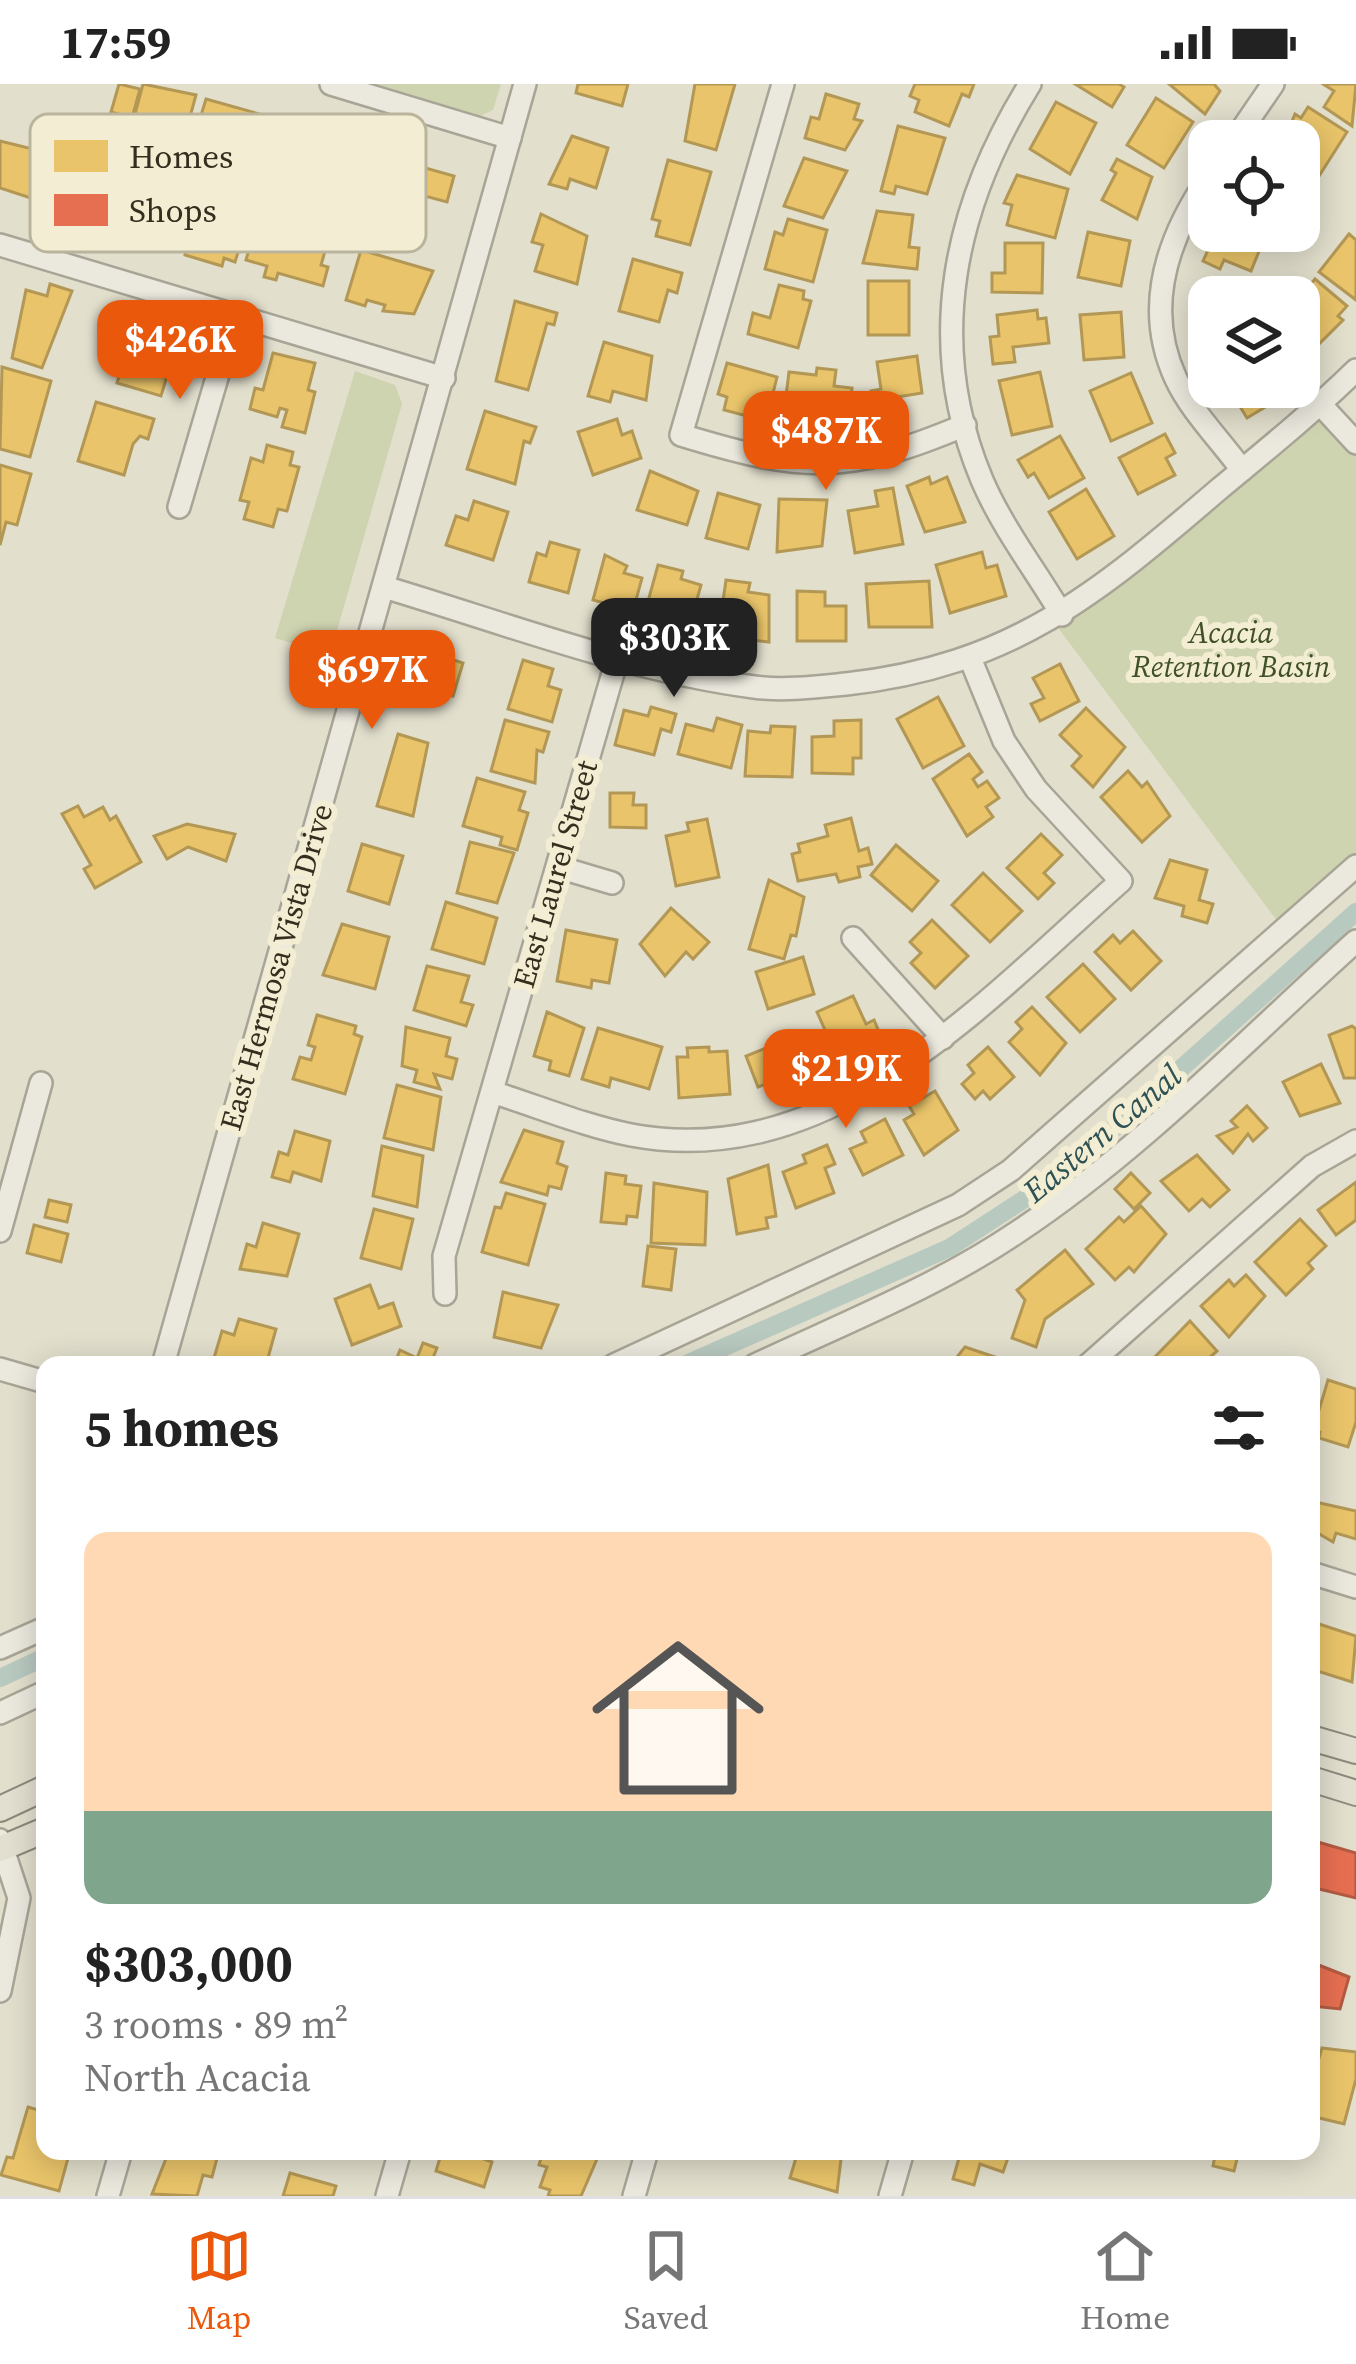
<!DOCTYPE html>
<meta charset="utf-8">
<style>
body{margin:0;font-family:"Source Serif 4",serif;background:#f6f6f6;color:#222;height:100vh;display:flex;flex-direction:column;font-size:45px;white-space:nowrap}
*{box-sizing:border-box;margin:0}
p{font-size:39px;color:#767676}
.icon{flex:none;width:66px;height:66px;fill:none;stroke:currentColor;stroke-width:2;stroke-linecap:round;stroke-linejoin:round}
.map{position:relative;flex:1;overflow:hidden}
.drawer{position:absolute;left:36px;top:1272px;width:1284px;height:804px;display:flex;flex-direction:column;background:#fff;border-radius:24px;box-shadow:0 6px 30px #0003}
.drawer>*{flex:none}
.controls{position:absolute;left:1188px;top:36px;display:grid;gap:24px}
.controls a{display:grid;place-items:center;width:132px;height:132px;border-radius:24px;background:#fff;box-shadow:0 6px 30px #0003;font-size:60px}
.price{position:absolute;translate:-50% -102px;padding:0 27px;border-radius:24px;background:#ea580c;color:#fff;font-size:39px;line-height:78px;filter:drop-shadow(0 3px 6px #0008)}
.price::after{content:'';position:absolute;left:50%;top:72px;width:36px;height:27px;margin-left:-18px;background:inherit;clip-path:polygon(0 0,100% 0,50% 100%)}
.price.current{background:#222;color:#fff}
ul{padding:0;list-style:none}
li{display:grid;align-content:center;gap:24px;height:636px;padding:0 48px}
li span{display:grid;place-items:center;height:372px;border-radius:24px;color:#555}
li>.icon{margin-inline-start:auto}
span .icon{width:216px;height:216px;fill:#fffc;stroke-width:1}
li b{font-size:51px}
h2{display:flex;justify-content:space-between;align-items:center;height:144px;padding:0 48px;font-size:51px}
.status{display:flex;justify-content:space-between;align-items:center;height:84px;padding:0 60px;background:#fff;direction:ltr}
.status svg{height:33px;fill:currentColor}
.menu{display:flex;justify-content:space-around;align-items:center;height:168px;border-top:3px solid #e0e0e0;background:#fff;font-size:33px;color:#767676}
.menu a{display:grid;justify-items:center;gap:6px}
.menu .current{color:#ea580c}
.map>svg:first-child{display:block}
.green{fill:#ced3b0}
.homes{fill:#e9c46a;stroke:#b39754;stroke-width:3}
.shops{fill:#e76f51;stroke:#b25b42;stroke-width:3}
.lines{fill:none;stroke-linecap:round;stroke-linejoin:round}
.canal{stroke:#b8c9c0;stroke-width:18}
.minor-casing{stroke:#a8a496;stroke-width:26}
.major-casing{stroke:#8d897d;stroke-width:28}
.minor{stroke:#ebe9de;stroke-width:21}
.major{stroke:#e2dfd0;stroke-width:24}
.labels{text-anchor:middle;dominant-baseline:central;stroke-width:12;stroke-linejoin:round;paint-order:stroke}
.park-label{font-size:30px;font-style:italic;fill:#415127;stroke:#f3eed3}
.street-label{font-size:30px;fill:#362d1f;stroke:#f3eed3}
.water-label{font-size:33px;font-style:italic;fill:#2f5255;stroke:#f3eed3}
.key{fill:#f3eed3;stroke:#bab49d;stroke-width:3}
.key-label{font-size:33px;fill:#362d1f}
</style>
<div class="status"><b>17:59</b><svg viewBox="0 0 49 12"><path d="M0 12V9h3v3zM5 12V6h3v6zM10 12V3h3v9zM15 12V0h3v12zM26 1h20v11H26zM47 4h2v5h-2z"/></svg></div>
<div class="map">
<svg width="1356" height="2112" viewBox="0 0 1356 2112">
<rect width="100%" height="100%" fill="#e2dfcd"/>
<g class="green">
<path d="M376,0H501L493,26L480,32Z"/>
<path d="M355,287L395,301L402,320L330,571L275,554Z"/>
<path d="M1321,321L1356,359V782L1284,846L1053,537Z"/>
</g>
<g class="homes">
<path d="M119,0L140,5L132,34L111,28Z"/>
<path d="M143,0L196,11L184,55L132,41Z"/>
<path d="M578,0H628L622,22L576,9Z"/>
<path d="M695,0H735L716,66L685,57Z"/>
<path d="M915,0H974L969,13L962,10L949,42L915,28L919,16L910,12Z"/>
<path d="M1075,0H1119L1124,3L1112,23Z"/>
<path d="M1169,0H1214L1220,7L1205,30Z"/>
<path d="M1323,0H1356L1352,42L1324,23L1334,7Z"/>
<path d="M826,10L859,20L854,35L862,37L845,66L805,54L811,33L819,35Z"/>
<path d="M1156,14L1193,38L1164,84L1127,61Z"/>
<path d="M206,15L270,33L263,57L243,51L238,67L194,54Z"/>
<path d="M1056,18L1096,39L1070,90L1030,65Z"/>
<path d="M1308,23L1347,48L1319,92L1299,78V57H1284L1295,30L1301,34Z"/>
<path d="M898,42L945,54L927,110L896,102L894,110L881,107Z"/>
<path d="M572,52L608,64L596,104L570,95L567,105L549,100Z"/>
<path d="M0,57L49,69L37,116L0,104Z"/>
<path d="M383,65L399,69L397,76L454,92L447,118L425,112L422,122L370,107Z"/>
<path d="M804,74L847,87L823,134L784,122Z"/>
<path d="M1117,75L1152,93L1137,135L1102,116L1116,89L1111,86Z"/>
<path d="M668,76L711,88L690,161L656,152L660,137L652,135Z"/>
<path d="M1017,91L1068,105L1055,154L1007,141L1012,121L1004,119Z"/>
<path d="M192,124L235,137L231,149L243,152L235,178L224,174L222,182L185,171L187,161L170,156L178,131L188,134Z"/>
<path d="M877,127L913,131L909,163L919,164L917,185L863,179Z"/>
<path d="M541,130L587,152L577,200L535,187L543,161L532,158Z"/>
<path d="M788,135L827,146L813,198L765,185L775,148L783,151Z"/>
<path d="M257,137L328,157L321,181L328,183L323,202L278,189L276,196L264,193L267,182L246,176Z"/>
<path d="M1228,147L1266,150L1251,187L1224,176L1220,185L1203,177L1214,153L1224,157Z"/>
<path d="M1088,148L1130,157L1121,202L1078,193Z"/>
<path d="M1349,150L1356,156V216L1319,188Z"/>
<path d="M1005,159H1043L1042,209L992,208V189H1005Z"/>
<path d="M361,166L433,187L414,230L383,227L385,221L367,216L365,222L346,216Z"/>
<path d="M633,175L682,189L677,209L668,206L659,238L619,227Z"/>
<path d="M1315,195L1347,222L1338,232L1343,236L1310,269L1299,260V215Z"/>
<rect x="868" y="197" width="41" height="54"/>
<path d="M50,200L72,207L42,284L12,274L26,206L47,212Z"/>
<path d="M779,201L804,207L803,215L811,217L798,264L748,250L753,229L770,234Z"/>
<path d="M515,217L557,229L554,241L547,239L528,306L496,297Z"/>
<path d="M1037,226L1038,235L1046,234L1049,259L1013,263L1015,278L993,280L990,253L999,252L997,231Z"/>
<path d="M1121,228L1124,273L1084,276L1080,231Z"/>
<path d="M128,232L153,239L150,251L177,259L161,312L117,299L129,259L121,257Z"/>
<path d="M604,258L652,272L646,316L613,307L610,318L588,312Z"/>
<path d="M273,269L315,279L308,306L315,308L305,349L282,343L287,326L280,324L277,333L250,325L255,304L263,306Z"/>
<path d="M917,272L922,309L897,313L899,322L873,326L871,307L881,305L877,278Z"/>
<path d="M727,279L777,293L766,337L724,326L727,313L718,310Z"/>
<path d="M2,283L51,297L30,373L0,365Z"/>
<path d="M817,284L836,286L834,302L852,304L848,335L784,328L789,288L816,291Z"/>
<path d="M1040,288L1052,342L1012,351L999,297Z"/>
<path d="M1131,289L1152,339L1111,357L1090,307Z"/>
<path d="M1228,303H1275L1282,313L1247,334Z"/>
<path d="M96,318L154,335L148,355L140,352L133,360L124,391L78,377Z"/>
<path d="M485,327L536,343L530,359L524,357L515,400L467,385Z"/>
<path d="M617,335L622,351L632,347L641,374L593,391L578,348Z"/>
<path d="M1165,350L1175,369L1166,374L1175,391L1138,410L1119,374Z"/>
<path d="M1060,352L1084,394L1049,414L1034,389L1028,393L1018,376Z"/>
<path d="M267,361L293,368L290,381L299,383L287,427L278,425L273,443L244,435L249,418L240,416L251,374L263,378Z"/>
<path d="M0,381L31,390L17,441L6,438L0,461Z"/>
<path d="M650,387L698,407L687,441L637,426Z"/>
<path d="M929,393L931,400L947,393L965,438L925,448L907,402Z"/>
<path d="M893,404L903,460L855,469L848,427L878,422L875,407Z"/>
<path d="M1086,405L1114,452L1077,475L1049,428Z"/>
<path d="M718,409L760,421L748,465L706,454Z"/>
<path d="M779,415L827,416L822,462L777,468Z"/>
<path d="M474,417L508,428L493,476L446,461L456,432L468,436Z"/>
<path d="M550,458L579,466L568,509L529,498L537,469L546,472Z"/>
<path d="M982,468L986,484L997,481L1006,512L950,529L936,481Z"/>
<path d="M605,471L627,482L624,489L642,494L633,527L593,516Z"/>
<path d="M658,481L683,487L681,495L701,501L689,544L644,532Z"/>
<path d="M726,496L750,499L748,508L769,511V558L744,555L746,542L720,538Z"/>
<path d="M929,497L932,543H869L866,500Z"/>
<path d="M797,507L825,508V522H846V557H797Z"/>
<path d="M426,567L463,579L453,612L427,604L422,619L401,613L412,578L422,581Z"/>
<path d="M523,576L553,585L548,602L561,606L552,638L508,625Z"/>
<path d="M1060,580L1079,617L1040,637L1031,620L1044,614L1033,594Z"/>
<path d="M938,613L964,662L923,684L897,635Z"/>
<path d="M651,623L676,630L671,648L661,645L654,671L615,661L624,626L648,632Z"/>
<path d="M1086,624L1125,663L1093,703L1072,682L1081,672L1060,651Z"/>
<path d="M717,634L742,641L731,684L678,670L686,640L713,647Z"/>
<path d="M505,636L549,648L543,668L537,666L535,699L491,687Z"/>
<path d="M861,636V674H853V690L812,689V653L834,652V637Z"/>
<path d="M771,642L795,643L792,693L745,692L748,647L770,649Z"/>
<path d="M398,650L428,659L413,732L377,722Z"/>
<path d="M969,670L982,688L973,695L978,703L987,697L999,714L986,723L993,733L967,752L933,695Z"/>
<path d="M1128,687L1142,703L1147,698L1170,732L1142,758L1101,713Z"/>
<path d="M477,694L525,708L519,726L528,729L517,766L500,761L502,753L463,742Z"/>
<path d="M610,709H634L633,721H646V744L610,743Z"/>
<path d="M78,722L84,733L103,723L110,736L116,732L141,778L95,804L84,785L91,781L62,730Z"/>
<path d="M851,734L859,767L868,764L872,780L858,783L860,793L839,798L836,790L798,797L792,770L800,768L798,760L828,752L825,741Z"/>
<path d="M707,735L719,793L676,802L666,752L689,747L687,739Z"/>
<path d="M187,740L235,750L226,777L188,763L167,775L154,752Z"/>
<path d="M1041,750L1062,771L1044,789L1054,799L1038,815L1007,784Z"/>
<path d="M470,758L514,769L497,819L457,809Z"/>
<path d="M362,760L403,772L389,820L348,807Z"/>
<path d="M896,761L938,797L912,827L871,791Z"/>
<path d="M1170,776L1207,786L1199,816L1213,820L1207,839L1182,832L1184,822L1155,814Z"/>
<path d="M983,789L1022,827L990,858L952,821Z"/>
<path d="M769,796L804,813L796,852L791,851L784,875L749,865Z"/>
<path d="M446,818L497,834L484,880L432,865Z"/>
<path d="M671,824L709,858L693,875L686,868L665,892L640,860Z"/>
<path d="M932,836L968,872L935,904L911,879L921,869L910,858Z"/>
<path d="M342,840L389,853L375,905L323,891Z"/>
<path d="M566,846L617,856L609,899L592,896L591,904L557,897Z"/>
<path d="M1133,847L1161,877L1131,906L1095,868L1113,851L1120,859Z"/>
<path d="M803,873L814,910L768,925L756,888Z"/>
<path d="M1083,880L1115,915L1080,948L1047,913Z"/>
<path d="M427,882L469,892L461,918L473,921L466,942L414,926Z"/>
<path d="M853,912L866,940L874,936L882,955L838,975L817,928Z"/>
<path d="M1032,923L1066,959L1040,991L1009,958L1022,945L1016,938Z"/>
<path d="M547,928L584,944L569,992L549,986L551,977L534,972Z"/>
<path d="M317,931L356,942L354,950L362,953L345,1010L293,995L300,973L311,976L315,963L308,961Z"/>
<path d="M1352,942L1356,945V994H1344L1329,951Z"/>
<path d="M406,943L450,954L446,972L457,975L452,995L434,990L440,1005L414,998L417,986L402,982Z"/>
<path d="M598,944L662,963L649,1005L611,994L609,1003L582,995Z"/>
<path d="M797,952L809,984L758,1003L746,972Z"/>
<path d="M709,963V968L727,967L730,1010L679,1014L677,973H688L687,964Z"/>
<path d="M988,963L1014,993L990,1015L983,1007L975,1015L962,1000L974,989L968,981Z"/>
<path d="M1321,980L1340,1019L1300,1032L1283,998Z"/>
<path d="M397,1001L441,1013L433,1066L384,1054Z"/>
<path d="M935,1007L958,1046L924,1071L904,1036L914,1030L909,1022Z"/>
<path d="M1247,1022L1267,1044L1253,1057L1248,1050L1233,1069L1217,1052L1237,1043L1231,1037Z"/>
<path d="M885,1035L903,1071L863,1091L850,1065L866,1058L861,1048Z"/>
<path d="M524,1046L563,1058L557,1079L567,1083L561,1105L549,1102L547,1111L501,1098Z"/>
<path d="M295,1047L330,1057L321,1097L293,1088L290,1098L272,1093L279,1068L288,1071Z"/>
<path d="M827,1061L835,1080L825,1084L834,1109L796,1124L783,1088L806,1079L803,1071Z"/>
<path d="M382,1062L423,1072L417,1123L373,1112Z"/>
<path d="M1197,1071L1229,1106L1210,1123L1202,1115L1189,1127L1161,1097Z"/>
<path d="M768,1081L776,1132L766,1134L768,1144L737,1150L728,1095Z"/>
<path d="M606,1089L626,1092L625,1100L641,1102L637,1133L627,1132L626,1140L601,1138Z"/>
<path d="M1131,1089L1150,1109L1134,1125L1115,1105Z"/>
<path d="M1356,1098V1136L1336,1151L1318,1126Z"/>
<path d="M654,1099L707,1108L705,1161L651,1159Z"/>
<path d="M506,1109L545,1120L528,1181L482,1168L495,1123L501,1124Z"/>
<path d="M49,1116L71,1121L67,1138L45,1133Z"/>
<path d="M1141,1122L1166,1150L1134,1188L1129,1183L1115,1196L1086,1165L1119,1133L1124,1138Z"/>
<path d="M374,1125L413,1135L401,1185L361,1174Z"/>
<path d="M1300,1135L1326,1162L1308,1179L1313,1185L1286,1211L1255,1178Z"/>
<path d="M263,1139L299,1150L287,1192L240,1185L247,1160L256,1163Z"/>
<path d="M34,1141L68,1150L61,1178L27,1169Z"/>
<path d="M648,1162L676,1165L671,1206L643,1202Z"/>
<path d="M1065,1166L1093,1200L1045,1235L1036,1263L1012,1254L1025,1216L1017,1206Z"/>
<path d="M1246,1191L1265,1212L1229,1253L1201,1222L1229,1196L1234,1202Z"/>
<path d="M370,1201L379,1224L393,1219L401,1242L352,1261L335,1215Z"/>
<path d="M503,1208L558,1221L541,1264L494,1253Z"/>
<path d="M239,1235L276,1245L266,1281L214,1274L222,1247L234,1251Z"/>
<path d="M1190,1237L1217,1267L1201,1281H1147Z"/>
<path d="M423,1259L437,1264L430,1281H394L400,1266L417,1274Z"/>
<path d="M965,1263L1007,1277L1006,1281L953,1278Z"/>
<path d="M1328,1296L1356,1305V1338L1348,1363L1319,1354L1320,1348L1313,1346Z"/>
<path d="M1311,1417L1356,1427V1455L1336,1449L1333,1458L1316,1448Z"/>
<path d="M1319,1540L1356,1552L1352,1598L1311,1585Z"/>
<path d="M1322,1964L1356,1968V1995L1344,2040L1311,2032V2001Z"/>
<path d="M28,2023L45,2028V2067H70L59,2107L1,2091L7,2073L13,2074Z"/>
<path d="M169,2067H219L212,2093L203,2091L197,2112L152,2110Z"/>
<path d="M442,2067H487L484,2075L492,2078L484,2103L436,2087Z"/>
<path d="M543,2067L597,2075L581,2112H548L550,2106L540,2103L547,2083L539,2081Z"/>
<path d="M798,2067H842L837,2108L790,2094Z"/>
<path d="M961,2067H997L1009,2071L1003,2088L980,2080L974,2101L953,2095Z"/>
<path d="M1216,2067H1239L1234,2087L1213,2082Z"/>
<path d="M290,2089L336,2102L333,2112H283Z"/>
</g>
<g class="shops">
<path d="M1311,1756L1356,1769V1814L1311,1803Z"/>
<path d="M1311,1878L1349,1893L1340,1925L1311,1922Z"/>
</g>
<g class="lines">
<g class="canal">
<path d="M684,1281L949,1164L1063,1090L1356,828"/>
<path d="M0,1594L45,1573"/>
</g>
<defs>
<g id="minor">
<path d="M331,0L510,54"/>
<path d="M783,0L681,351C802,388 847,391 965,341"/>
<path d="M1030,0C954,122 924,258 982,396C1002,443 1036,487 1062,531"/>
<path d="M1234,57L1273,0"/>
<path d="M1209,93C1167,154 1143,224 1176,295C1191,327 1221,357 1242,386"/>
<path d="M0,161L444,294"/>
<path d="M1321,321L1356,359"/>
<path d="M179,423L236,229"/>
<path d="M384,503C505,539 629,587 754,603C784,607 816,603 846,600C1011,582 1097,510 1218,406C1265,367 1312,329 1356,286"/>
<path d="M558,783L612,799"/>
<path d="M853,854L943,954"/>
<path d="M492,1008C537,1022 585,1042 631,1051C832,1089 986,916 1121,797L1036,705L1004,657L970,574"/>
<path d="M0,1147L41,999"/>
<path d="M445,1210L444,1172L618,572"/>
<path d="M163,1281L525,0"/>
<path d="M614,1281L958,1121L1011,1086L1356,782"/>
<path d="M755,1281C842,1240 936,1203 1016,1149C1140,1067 1246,956 1356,857"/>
<path d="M1088,1281L1312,1082L1356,1057"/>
<path d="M0,1285L45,1298"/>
<path d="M1311,1489L1356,1503"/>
<path d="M0,1564L45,1544"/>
<path d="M0,1629L45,1608"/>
<path d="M0,1756L19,1814L0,1907"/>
<path d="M108,2112L121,2067"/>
<path d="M387,2112L400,2067"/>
<path d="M634,2112L647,2067"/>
<path d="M890,2112L903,2067"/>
</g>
<g id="major">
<path d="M1311,1654L1356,1667"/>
<path d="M1311,1695L1356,1709"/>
<path d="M0,1725L45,1704"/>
<path d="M0,1765L45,1746"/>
</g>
</defs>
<use href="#minor" class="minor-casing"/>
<use href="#major" class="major-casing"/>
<use href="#minor" class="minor"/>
<use href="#major" class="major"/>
</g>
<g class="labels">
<g class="park-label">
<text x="1231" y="548">Acacia<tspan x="1231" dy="34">Retention Basin</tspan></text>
</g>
<g class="street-label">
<text transform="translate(555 790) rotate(-74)">East Laurel Street</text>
<text transform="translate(276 883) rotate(-74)">East Hermosa Vista Drive</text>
</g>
<g class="water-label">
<text transform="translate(1102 1049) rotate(-40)">Eastern Canal</text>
</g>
</g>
<rect x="30" y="30" width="396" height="138" rx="18" class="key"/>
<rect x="54" y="56" width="54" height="32" fill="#e9c46a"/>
<rect x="54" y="110" width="54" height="32" fill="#e76f51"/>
<g class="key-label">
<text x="129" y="84">Homes</text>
<text x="129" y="138">Shops</text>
</g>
</svg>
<div class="controls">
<a><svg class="icon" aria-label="locate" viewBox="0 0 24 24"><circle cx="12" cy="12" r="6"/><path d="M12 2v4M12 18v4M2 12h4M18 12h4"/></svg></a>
<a><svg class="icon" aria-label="layers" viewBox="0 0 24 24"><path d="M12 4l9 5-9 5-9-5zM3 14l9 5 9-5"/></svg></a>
</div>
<b class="price" style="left:180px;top:318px">$426K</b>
<b class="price" style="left:826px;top:409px">$487K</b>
<b class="price current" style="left:674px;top:616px">$303K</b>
<b class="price" style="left:372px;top:648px">$697K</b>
<b class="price" style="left:846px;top:1047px">$219K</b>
<section class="drawer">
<h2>5 homes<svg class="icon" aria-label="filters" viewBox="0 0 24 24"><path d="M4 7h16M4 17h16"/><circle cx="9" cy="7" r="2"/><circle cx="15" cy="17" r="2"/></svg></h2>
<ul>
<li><span style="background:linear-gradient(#ffd9b3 75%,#7fa58c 0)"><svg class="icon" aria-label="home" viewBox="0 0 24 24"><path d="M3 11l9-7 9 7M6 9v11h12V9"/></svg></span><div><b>$303,000</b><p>3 rooms · 89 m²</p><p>North Acacia</p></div></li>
</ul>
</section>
</div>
<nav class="menu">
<a class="current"><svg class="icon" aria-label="map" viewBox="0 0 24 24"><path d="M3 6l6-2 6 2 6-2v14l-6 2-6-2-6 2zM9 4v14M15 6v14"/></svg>Map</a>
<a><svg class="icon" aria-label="saved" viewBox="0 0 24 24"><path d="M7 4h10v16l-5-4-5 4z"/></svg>Saved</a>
<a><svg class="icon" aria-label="home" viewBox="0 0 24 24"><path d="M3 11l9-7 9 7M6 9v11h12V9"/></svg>Home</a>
</nav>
